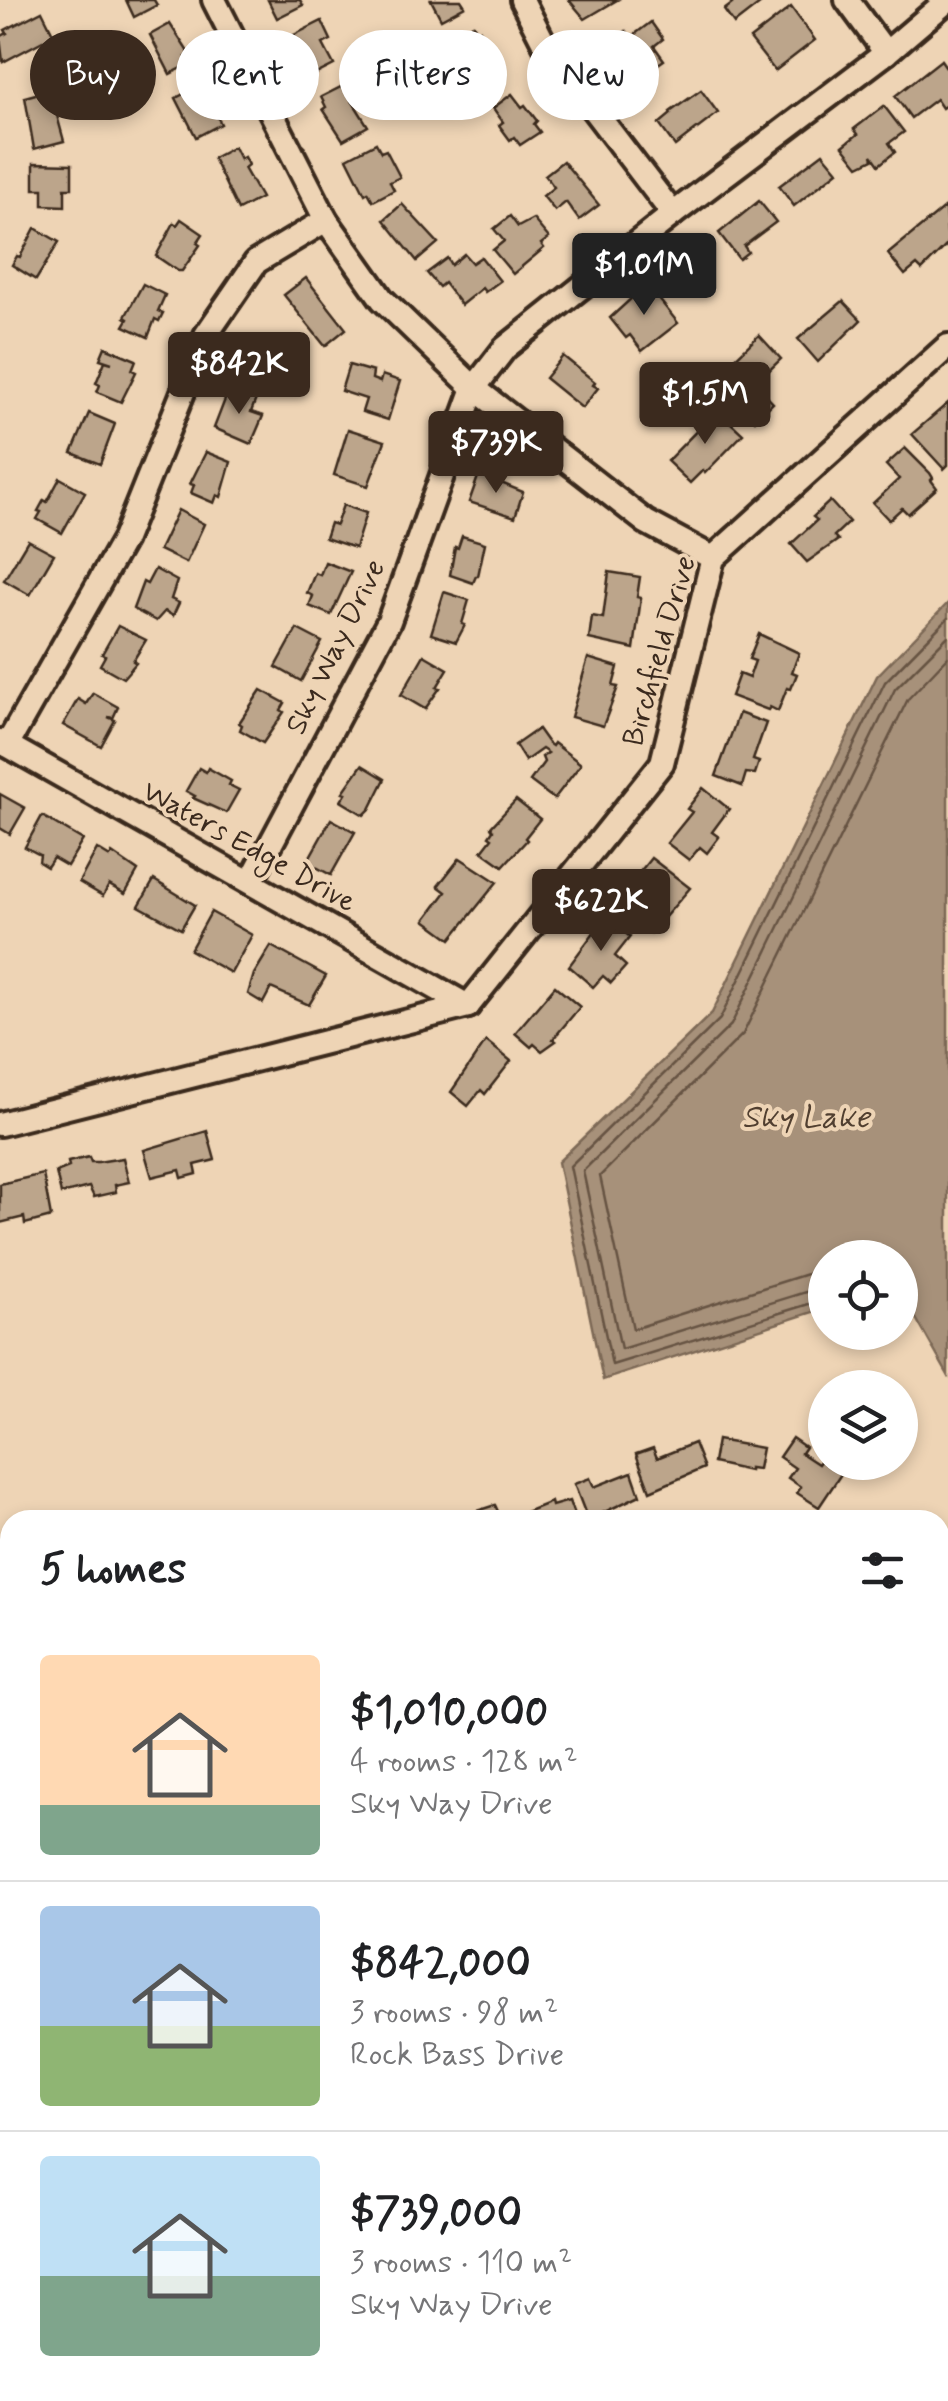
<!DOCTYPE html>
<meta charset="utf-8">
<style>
body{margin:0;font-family:Mynerve,sans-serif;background:#f2f2f2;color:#202124;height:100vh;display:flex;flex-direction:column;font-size:38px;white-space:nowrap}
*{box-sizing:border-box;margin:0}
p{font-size:32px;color:#757577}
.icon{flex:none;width:55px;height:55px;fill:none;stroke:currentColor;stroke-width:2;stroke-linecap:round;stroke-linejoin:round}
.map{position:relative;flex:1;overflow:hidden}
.drawer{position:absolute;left:0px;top:1510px;width:950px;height:892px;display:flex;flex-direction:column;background:#fff;border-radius:30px 30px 0 0;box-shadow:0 5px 15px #0003}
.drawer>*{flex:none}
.top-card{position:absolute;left:30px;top:30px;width:890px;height:90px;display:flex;gap:20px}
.fabs{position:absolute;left:808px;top:1240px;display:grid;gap:20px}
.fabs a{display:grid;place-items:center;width:110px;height:110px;border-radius:50%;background:#fff;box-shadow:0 5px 15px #0003;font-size:50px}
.price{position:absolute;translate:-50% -85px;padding:0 22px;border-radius:10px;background:#3b2a1e;color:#fff;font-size:32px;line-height:65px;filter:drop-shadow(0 2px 5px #0008)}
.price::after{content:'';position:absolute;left:50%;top:60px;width:30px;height:22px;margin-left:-15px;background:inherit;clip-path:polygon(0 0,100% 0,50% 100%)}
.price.on{background:#222;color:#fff}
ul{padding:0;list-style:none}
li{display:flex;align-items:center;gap:30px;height:250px;padding:0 40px}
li+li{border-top:2px solid #e0e0e0}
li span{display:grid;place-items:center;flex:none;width:280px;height:200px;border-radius:10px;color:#555}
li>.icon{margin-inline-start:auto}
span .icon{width:120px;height:120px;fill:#fffc;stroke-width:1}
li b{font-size:42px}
h2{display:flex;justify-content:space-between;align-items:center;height:120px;padding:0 40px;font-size:42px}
.pill{padding:0 35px;border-radius:45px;background:#fff;box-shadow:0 5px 15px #0003;font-size:35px;line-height:90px}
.pill.on{background:#3b2a1e;color:#fff}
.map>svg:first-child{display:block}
.water{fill:#a7917a;stroke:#7c6855;stroke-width:2.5}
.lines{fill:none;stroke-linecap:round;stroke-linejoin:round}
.shore{stroke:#665343;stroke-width:2.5}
.building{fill:#bca58b;stroke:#3b2a1e;stroke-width:2.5}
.service-casing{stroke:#3b2a1e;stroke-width:19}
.minor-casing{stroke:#3b2a1e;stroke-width:30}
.secondary-casing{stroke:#3b2a1e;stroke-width:38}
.service{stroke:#eed4b5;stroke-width:11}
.minor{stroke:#eed4b5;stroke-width:22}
.secondary{stroke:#eed4b5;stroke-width:30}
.labels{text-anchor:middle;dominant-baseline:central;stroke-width:8;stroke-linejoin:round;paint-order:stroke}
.street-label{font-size:30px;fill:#3b2a1e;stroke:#eed4b5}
.water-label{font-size:32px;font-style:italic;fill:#513f30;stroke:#eed4b5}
</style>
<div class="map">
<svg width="948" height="2401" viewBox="0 0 948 2401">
<rect width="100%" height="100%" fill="#eed4b5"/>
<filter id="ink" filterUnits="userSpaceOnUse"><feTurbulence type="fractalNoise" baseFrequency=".01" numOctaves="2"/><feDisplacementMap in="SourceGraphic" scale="20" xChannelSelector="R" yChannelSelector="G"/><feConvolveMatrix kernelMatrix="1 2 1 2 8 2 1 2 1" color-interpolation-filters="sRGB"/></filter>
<g filter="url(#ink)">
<path class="water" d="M948,603V1375L900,1290V1258H825V1308L603,1380L558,1162L712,1013L877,676Z"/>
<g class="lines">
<g class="shore">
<path d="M825,1271L810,1273L633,1329L600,1176L743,1034L908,699L948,657"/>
<path d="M825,1286L621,1349L583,1171L731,1025L895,689L948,636"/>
<path d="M825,1299L612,1365L570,1166L720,1019L885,682L948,618"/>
</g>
</g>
<g class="building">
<path d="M126,0H154L157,5L134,17Z"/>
<path d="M268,0H300L303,5L277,18Z"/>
<path d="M431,0H461L465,6L441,19Z"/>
<path d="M569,0H617L585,19Z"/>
<path d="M729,0H765L734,24L724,10L732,4Z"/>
<path d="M791,7L815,40L775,71L750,39Z"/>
<path d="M42,11L54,35L3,62L0,37L7,33L5,30Z"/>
<path d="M322,21L331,40L323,44L334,65L312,76L307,68L303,70L291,47L295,46L290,37Z"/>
<path d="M651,22L663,39L654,46L664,60L631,83L625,75L622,77L602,49L626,31L631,37Z"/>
<path d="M170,24L190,55L186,57L190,64L170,74L150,35Z"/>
<path d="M473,24L477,32L480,30L493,53L489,56L494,64L472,76L468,68L464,70L459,60L463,58L450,36Z"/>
<path d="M941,60L948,70V104L942,108L936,99L911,118L895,96Z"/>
<path d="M201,85L221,124L196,137L176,98Z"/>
<path d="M343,86L368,126L343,140L323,109L326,107L321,97Z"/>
<path d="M50,90L64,141L34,149L25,97Z"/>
<path d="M701,90L718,113L675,146L659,124L671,114L670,112Z"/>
<path d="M512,94L522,107L525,105L537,121L534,124L540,132L520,145L514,137L510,140L499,125L503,122L493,108Z"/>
<path d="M884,106L904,132L889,143L895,152L879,165L872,155L873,159L859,166L843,146L858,134L854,129Z"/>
<path d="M376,143L381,152L386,150L400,177L390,182L394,190L373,201L368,192L365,194L347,158Z"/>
<path d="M234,147L240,159L244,157L248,165L244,168L261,198L238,210L213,158Z"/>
<path d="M823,153L838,171L794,206L779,186Z"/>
<path d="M563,161L599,205L579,220L566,202L555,211L543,196L554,187L545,175Z"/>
<path d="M34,163L72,164V188H65V206L43,205V189H34Z"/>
<path d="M759,201L776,222L744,246L748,252L739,259L719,233Z"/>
<path d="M402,204L438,243L417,261L384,220Z"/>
<path d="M945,207L948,244L922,270L917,265L905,275L888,254Z"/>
<path d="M510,216L518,227L533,219L549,238L541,244L544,248L513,274L493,250L504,241L494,229Z"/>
<path d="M181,219L203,234L197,243L200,245L182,271H178L156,256L174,223L177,225Z"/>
<path d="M35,228L59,242L36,280L12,265L17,256L20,257Z"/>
<path d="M464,254L472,263L481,257L500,281L485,292L482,288L461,305L444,283L439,287L427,273L447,258L451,265Z"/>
<path d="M306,278L346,329L325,346L284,295Z"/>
<path d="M143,284L165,295L158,311L163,313L159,321L155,319L148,337L124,326L128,319L125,317Z"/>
<path d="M647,284L678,323L642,351L630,335L626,338L610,318Z"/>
<path d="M843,301L861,320L818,362L798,339Z"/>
<path d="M759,335L781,359L755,384L773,403L755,420L728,392L734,386L721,372Z"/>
<path d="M105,347L136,360L132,370L136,372L121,402L97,392L100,385L96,383L105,361L112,363L100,359Z"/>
<path d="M563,356L595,382L593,385L598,388L582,408L545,378Z"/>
<path d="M349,365L373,372L372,379L380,382L382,375L400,381L388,420L362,412L366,399L341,391Z"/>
<path d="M229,389L256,399L251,412L263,416L251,444L214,428Z"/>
<path d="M948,403V465L944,469L912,434Z"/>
<path d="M717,410L743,434L705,473L703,470L690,483L667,461Z"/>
<path d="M89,413L115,424L100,464L72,453Z"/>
<path d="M348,429L385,441L368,486L334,475Z"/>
<path d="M905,448L930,473L933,478L931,480L937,488L908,514L902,508L889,520L873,503L899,479L886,465Z"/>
<path d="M206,452L231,462L221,497L217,495L214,503L191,493L194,485L190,484Z"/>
<path d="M479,474L523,492L515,517L469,502Z"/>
<path d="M60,478L85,492L62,533L37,519L41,512L38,511L44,500L47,502Z"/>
<path d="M830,501L849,522L834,536L838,540L807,562L791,544L817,520L813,517Z"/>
<path d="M343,505L366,513L355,548L325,538L330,523L336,525Z"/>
<path d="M178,510L204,524L186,563L159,550Z"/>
<path d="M462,536L485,543L478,576H476L473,583L450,575L455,547L458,548Z"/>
<path d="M28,540L54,554L30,595L4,580Z"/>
<path d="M325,562L351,572L331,615L309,606L313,596L307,593L315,573L320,575Z"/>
<path d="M155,569L177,581L171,599L179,603L173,616L165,611L156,621L133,609L143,582L147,584Z"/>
<path d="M609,572L640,577L637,597L641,598L634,649L589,639L592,616L603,618Z"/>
<path d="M444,592L469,600L462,624L465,625L456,642L431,634Z"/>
<path d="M118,626L146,640L133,661L136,663L123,678L100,665L105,656L102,654Z"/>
<path d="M297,629L322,642L301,681L276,667Z"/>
<path d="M759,634L799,653L792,672L797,674L791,689L787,688L778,711L770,707L768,710L731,696L739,674L749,678L755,661L749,659Z"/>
<path d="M424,655L448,669L437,687L440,688L425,709L401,695Z"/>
<path d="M588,658L618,667L613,686L618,687L603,726L571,717Z"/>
<path d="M261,690L285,703L281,710L284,712L263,743L240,730L242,725L239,723Z"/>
<path d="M93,693L118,707L113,718L108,717L115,720L101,746L63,725L78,699L86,704Z"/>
<path d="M739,713L766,723L753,760L759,762L755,774L746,773L742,786L716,776Z"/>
<path d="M538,729L548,743L552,746L554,743L581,764L554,799L530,781L544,762L542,757L548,753L542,749L525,761L515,745Z"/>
<path d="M362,765L385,779L370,809L364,815L341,801L346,793L343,792Z"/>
<path d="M199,768L206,772L208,768L231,781L229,785L239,790L226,813L193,798L195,796L186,791Z"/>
<path d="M703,788L729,809L712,832L719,837L707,853L700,847L689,860L667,843L692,812L687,809Z"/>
<path d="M0,794L25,808L10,834L0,828Z"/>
<path d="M516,800L540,819L525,838L527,840L503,866L482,851L492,838L489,836L493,830L491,827Z"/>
<path d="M42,816L83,840L67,866L53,858L47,867L39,862L40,855L25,847Z"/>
<path d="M331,819L355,832L331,875L307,862Z"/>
<path d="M97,849L110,857L112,853L138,871L125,894L109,885L103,896L79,882Z"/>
<path d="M460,858L497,882L451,939L425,920L446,892L438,886Z"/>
<path d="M651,858L690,888L651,933L619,907L635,878L643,883L647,879L639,873Z"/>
<path d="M154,880L195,905L181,929L139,906Z"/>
<path d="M211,912L252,935L231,973L190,950Z"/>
<path d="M606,916L630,937L615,956L626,966L611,983L603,976L593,987L569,966Z"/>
<path d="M271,946L326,976L309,1005L271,988L263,1003L248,994L254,974Z"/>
<path d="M555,986L580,1007L553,1039L556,1041L542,1051L534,1044L531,1047L515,1033Z"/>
<path d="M486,1041L511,1061L485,1094L481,1090L468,1106L451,1092Z"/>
<path d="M207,1131L215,1160L195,1165L197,1174L182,1178L180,1170L152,1177L144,1150Z"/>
<path d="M89,1157L91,1162H98L123,1158L129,1182L115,1185L116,1192L94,1197L89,1187L61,1194L56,1172L69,1167L68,1162Z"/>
<path d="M43,1174L51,1217L25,1224L24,1217L0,1223V1184Z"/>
<path d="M792,1438L805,1447L801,1453L818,1464L823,1457L825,1462L843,1471L819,1507L797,1493L801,1487L788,1478L795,1468L779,1457Z"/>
<path d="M717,1440L762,1448L758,1469L749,1468V1471L713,1463Z"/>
<path d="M694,1443L704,1468L650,1491L636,1454L653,1448L657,1458Z"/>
<path d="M632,1472L640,1495L588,1520L574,1484L590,1478L594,1487Z"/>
<path d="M569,1501L576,1520H529L526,1512L551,1502L552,1506Z"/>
<path d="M495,1505L502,1520H460L464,1515Z"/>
<path d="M0,1871L10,1875V1905L0,1901Z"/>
<path d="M10,2199V2227L7,2228L8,2232L0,2235V2203Z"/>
<path d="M328,2392H362L365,2401H319L317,2397Z"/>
<path d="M508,2392H528L531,2401H497L495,2397Z"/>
<path d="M528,2392H583L586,2401H531Z"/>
<path d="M583,2392H619L623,2401H586Z"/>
</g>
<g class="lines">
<defs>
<g id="service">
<path d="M473,2392L476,2401"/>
<path d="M644,2392L648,2401"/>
</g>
<g id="minor">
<path d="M214,0L326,220L382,299L474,388L646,522L713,558"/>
<path d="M522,0L547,49L673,214"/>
<path d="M847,0L886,53"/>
<path d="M0,741L468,1006"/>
<path d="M7,745L124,539L206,335L256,262L326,220"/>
<path d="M251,881L389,621L474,388L505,348L673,214L886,53L948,0"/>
<path d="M0,1124L468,1006L662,763L713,558L948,346"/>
<path d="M0,1701L10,1705"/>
<path d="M0,1999L10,2003"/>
<path d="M131,2392L134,2401"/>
</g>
<g id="secondary">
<path d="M940,1937L948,1934"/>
<path d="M0,2312L10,2308"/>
</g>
</defs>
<use href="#service" class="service-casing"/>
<use href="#minor" class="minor-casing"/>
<use href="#secondary" class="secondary-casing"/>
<use href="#service" class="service"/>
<use href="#minor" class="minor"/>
<use href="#secondary" class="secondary"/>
</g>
</g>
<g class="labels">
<g class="street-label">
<text transform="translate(336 647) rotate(-64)">Sky Way Drive</text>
<text transform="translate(660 651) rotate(-74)">Birchfield Drive</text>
<text transform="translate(249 847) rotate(29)">Waters Edge Drive</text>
</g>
<g class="water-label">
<text x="806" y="1118">Sky Lake</text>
</g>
</g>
</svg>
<div class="fabs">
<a><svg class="icon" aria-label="locate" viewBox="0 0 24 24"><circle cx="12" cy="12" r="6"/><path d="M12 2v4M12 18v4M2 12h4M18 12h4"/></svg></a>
<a><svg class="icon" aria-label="layers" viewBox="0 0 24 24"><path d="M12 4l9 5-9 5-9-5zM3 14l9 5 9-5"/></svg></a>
</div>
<b class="price on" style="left:644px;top:318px">$1.01M</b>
<b class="price" style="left:239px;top:417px">$842K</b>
<b class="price" style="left:705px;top:447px">$1.5M</b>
<b class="price" style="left:496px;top:496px">$739K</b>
<b class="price" style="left:601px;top:954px">$622K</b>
<div class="top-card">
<a class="pill on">Buy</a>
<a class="pill">Rent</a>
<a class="pill">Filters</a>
<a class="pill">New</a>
</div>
<section class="drawer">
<h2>5 homes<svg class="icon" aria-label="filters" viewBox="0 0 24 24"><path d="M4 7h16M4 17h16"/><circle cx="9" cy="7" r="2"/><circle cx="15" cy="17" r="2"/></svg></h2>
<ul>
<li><span style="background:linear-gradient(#ffd9b3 75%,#7fa58c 0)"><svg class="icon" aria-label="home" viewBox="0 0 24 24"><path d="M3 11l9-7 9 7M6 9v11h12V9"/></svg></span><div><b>$1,010,000</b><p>4 rooms · 128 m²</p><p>Sky Way Drive</p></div></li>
<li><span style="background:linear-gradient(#a9c7e8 60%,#8fb573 0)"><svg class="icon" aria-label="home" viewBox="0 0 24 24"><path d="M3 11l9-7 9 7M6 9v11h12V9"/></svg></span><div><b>$842,000</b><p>3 rooms · 98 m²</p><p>Rock Bass Drive</p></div></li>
<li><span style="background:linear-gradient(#bfe0f5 60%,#7fa58c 0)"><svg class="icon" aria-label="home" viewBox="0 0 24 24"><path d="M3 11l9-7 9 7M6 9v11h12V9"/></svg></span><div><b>$739,000</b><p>3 rooms · 110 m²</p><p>Sky Way Drive</p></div></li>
</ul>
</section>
</div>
